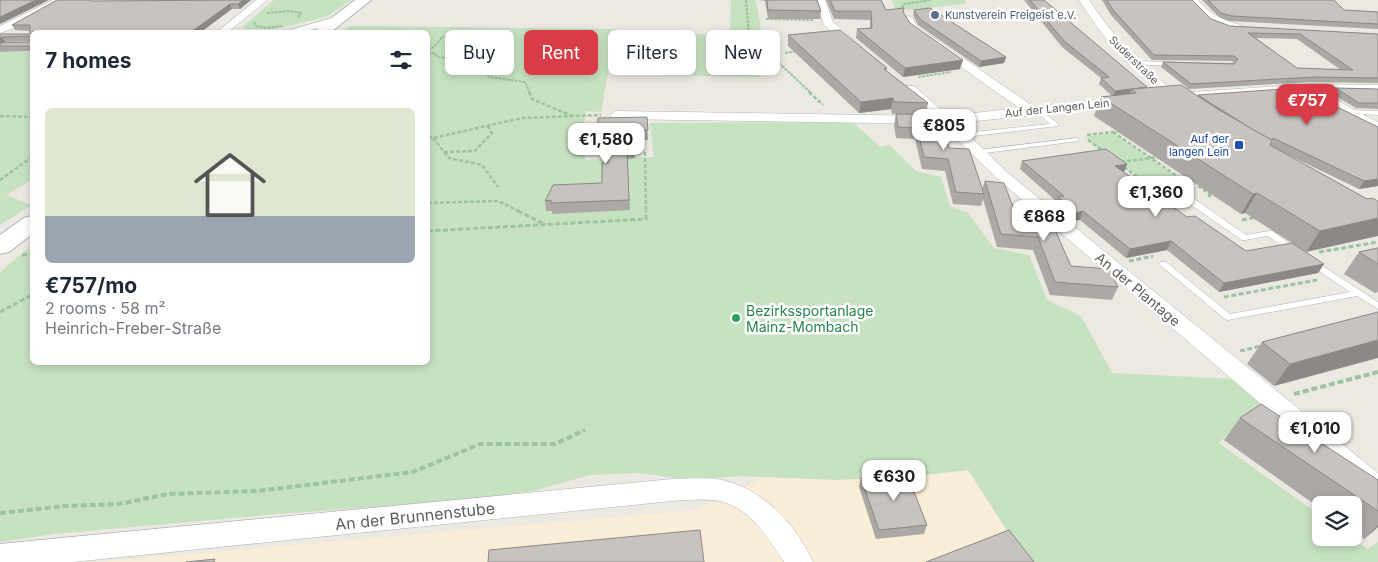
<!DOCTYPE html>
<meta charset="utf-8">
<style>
body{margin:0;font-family:Inter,sans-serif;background:#f2f2f3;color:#1f2937;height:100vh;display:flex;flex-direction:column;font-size:19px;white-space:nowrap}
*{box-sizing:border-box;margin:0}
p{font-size:16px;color:#747a83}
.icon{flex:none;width:28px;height:28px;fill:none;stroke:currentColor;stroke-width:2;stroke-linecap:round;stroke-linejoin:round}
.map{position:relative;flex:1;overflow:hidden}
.side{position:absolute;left:30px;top:30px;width:400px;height:335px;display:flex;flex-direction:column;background:#fff;border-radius:8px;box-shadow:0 2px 8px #0003}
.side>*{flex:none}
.top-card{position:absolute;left:445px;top:30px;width:475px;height:45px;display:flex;gap:10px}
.fabs{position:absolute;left:1312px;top:496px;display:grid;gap:10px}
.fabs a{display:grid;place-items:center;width:50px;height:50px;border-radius:8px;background:#fff;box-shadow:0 2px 8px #0003;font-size:25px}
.price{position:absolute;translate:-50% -42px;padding:0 11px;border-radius:10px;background:#fff;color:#222;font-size:16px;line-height:32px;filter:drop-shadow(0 1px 2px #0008)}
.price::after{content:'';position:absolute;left:50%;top:30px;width:15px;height:11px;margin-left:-8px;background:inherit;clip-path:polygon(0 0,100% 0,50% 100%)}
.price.selected{background:#d93c47;color:#fff}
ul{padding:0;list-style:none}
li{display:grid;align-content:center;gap:10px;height:265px;padding:0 15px}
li+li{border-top:1px solid #e0e1e3}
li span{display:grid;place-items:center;height:155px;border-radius:8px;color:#555}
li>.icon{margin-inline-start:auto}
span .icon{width:90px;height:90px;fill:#fffc;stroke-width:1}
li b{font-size:21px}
h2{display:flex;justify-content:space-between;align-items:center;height:60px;padding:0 15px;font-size:21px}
.pill{padding:0 18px;border-radius:8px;background:#fff;box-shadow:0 2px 8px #0003;font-size:18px;line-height:45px}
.pill.selected{background:#d93c47;color:#fff}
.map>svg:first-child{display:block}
.commercial{fill:#faeed9}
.green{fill:#c6e2c1}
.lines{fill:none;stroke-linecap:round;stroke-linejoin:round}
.lane-casing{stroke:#b0b4b7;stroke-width:1}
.street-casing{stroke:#b0b4b7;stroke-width:1}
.secondary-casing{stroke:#afb3b7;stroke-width:2}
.path-far3{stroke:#9cc4a1;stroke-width:2;stroke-dasharray:3 1;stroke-linecap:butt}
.path-far2{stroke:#9cc4a1;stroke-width:2.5;stroke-dasharray:4 2;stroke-linecap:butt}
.path-far1{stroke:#9cc4a1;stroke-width:3;stroke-dasharray:5 2.5;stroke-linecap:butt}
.path{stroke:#9cc4a1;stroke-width:4;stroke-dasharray:6 3;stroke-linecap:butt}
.lane{fill:#fff;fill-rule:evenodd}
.street{fill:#fff;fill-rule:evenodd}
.secondary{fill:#fff;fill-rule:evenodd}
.wall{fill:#aca8a4;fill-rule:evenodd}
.shaded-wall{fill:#8c8886}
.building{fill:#c8c3bf;stroke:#8c8886;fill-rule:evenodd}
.service-dot{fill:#5c6f8a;stroke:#fff;stroke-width:2}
.transit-dot{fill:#1a4fb4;stroke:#fff;stroke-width:2}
.leisure-dot{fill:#2e9e5b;stroke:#fff;stroke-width:2}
.labels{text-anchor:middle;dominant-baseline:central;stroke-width:5;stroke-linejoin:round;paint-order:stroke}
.far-service-label{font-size:11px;fill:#4e5e75;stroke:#fff;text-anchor:start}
.far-street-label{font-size:11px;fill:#5b5f62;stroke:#fff}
.far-transit-label{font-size:11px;fill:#164399;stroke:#fff;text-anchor:end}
.street-label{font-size:14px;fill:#5b5f62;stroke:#fff}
.leisure-label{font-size:14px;fill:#27864d;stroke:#fff;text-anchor:start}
.near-street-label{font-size:16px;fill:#5b5f62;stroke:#fff}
</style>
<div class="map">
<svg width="1378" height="562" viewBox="0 0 1378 562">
<rect width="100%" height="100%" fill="#ece8e2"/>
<path class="commercial" d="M969,470L1027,562H100L696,510L766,477H771L837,480L915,476Z"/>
<g class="green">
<path d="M274,0H351L326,17L275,29H245L242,27Z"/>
<path d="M731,0H756L761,30L779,47H751L730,31Z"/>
<path d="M892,0H965V4L909,10L895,8Z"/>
<path d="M350,26L616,29L601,112L586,111L583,129L585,160L654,157L650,123L853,122L880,147L890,145L916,171L941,177L950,206L968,213L994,248L1029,255L1047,300L1081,316L1112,373L1233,379L1353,491L1240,422L1219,443L1321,516V538H1351L1367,549L1378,542V562H1027L968,470L915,476L837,480L741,476L693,480L637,473L590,475L533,491L455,501L278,514L54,534L0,542V272L32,245V362H428V32H341Z"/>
<path d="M621,33L734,35L746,47H755L760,77L611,74Z"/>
<path d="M0,52H32V180L6,195L32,205L0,225Z"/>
<path d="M1112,133L1190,186L1159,191L1084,137Z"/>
</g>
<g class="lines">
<defs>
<g id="lane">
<path d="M1134,61L1174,62L1177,64L1174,66L1132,64V62Z"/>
<path d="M1038,108L1058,124V126L974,136L971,134L974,132L1050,124L1036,111L1035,110Z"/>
<path d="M1349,110L1378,111V115L1347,113V111Z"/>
<path d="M1077,138L1080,140L1079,141L978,154L975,152L978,150Z"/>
<path d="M1171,187H1177L1246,235L1269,231H1272L1298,250L1297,252H1291L1268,236L1245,240H1242L1171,191Z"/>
<path d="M1312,259L1378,302V309L1357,296L1228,320L1225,319L1159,264L1160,262H1166L1230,314L1350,292L1309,264L1308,262L1309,260Z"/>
</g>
<g id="street">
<path d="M53,0H65L20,26L0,33V26Z"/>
<path d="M256,0H267L228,32H217Z"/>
<path d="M815,0H825L833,22L860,45L862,47L860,49H852L824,25Z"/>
<path d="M1079,0H1089C1113,36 1142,68 1177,93L1311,84L1378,85V93L1326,92L1347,106L1378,122V131L1337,112L1309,92L1187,100L1186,104L1181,105L1165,100V95C1129,70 1102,36 1079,0Z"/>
<path d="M1188,0H1198C1211,15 1222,20 1241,25L1242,27L1237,30C1215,28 1201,17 1188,0Z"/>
<path d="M342,15L347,18L346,20L304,32H288L290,30Z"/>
<path d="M908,16L912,17L917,26L1034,107L1122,98L1127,99L1129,102L1122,106L956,123L1009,174L1378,473V499L1369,496L999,180L941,124L616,119L609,115L616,111L932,116L904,92L903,89L904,86H914L948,116L1019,108L909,30L903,19Z"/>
<path d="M672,479C688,479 706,477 722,480C763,489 796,524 813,562H784C769,540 751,509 723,502C707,498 689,500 672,501L73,562H0V544Z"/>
</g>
<g id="secondary">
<path d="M355,0H371L331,32H315L317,29Z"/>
<path d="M32,216V234L9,252L0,254V235L24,218Z"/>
</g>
</defs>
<use href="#lane" class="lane-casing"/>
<use href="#street" class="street-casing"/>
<use href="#secondary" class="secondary-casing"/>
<g class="path-far3">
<path d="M746,0L749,35L811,93"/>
<path d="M902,8L904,4L931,0"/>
<path d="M267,13L289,11L302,13L298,15L299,18"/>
<path d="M766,19L814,20"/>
<path d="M254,22L256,26L266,28L282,26"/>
<path d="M428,50L435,46L442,37L470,33L472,41L459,49L454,59"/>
<path d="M785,53L799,51"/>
<path d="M428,54L435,53L437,57L454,59L484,68L489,77L525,82L530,93"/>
<path d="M918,77L951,72"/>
</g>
<g class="path-far2">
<path d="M529,92L532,99L572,116"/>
<path d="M809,92L823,105"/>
<path d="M0,116L32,117"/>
<path d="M1113,132L1180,178"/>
<path d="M1087,135L1121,131"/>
<path d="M428,137L433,138L522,118L601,115"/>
<path d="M433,138L449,158L482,165L498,187"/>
<path d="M1088,140L1103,151"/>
<path d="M444,152L475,151L492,133L487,125"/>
<path d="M645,152L646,212"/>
<path d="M1121,162L1159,157"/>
<path d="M1124,167L1163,196"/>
<path d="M0,180L32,157"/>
<path d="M1198,186L1212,196H1208"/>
<path d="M428,203L498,201L521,212"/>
</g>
<g class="path-far1">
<path d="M518,211L544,224"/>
<path d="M1242,220L1257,217"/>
<path d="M428,231L646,219V211"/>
<path d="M1319,252L1378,242"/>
<path d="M22,255L32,254"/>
<path d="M1129,261L1153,256"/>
<path d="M1224,297L1317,280"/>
<path d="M0,312L32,295"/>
<path d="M1240,351L1261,346"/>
</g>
<g class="path">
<path d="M1294,394L1378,372"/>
<path d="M0,513L66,506L119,504L168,494L257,491L413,472L480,444H555L585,430"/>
</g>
<use href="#lane" class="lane"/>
<use href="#street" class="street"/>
<use href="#secondary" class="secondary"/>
</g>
<g class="wall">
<path d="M251,0L240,9H232L32,46V51L0,52V34H30V31L15,30L12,25L92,1ZM29,41V42L4,43L5,42Z"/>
<path d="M759,0H817L821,11L820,19H768L765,1Z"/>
<path d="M826,0H881L886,10L903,12L910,23L960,69L903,77L856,38L857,29L870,28V20L834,19Z"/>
<path d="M1024,0H1044L1146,88L1197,96L1198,95L1335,104L1334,106L1378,127V186L1359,189L1280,151L1367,199L1306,252L1245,213L1241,214L1094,116L1101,97L1112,96L1099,84L1101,78L1062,47Z"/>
<path d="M1102,0H1192L1211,19L1230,26L1378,34V83L1311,82L1189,89L1161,67L1163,62L1234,63L1231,61L1152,60L1111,15ZM1256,38L1297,39L1341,70L1297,68Z"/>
<path d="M1202,0H1334L1344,10L1378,12V29L1229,21L1219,17Z"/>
<path d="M914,10L1006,57L1004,63L979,67L918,25L913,15Z"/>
<path d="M788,35L887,68L886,71L928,103L926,114H892L891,109L859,113L788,46Z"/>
<path d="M1336,88L1378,89V109L1356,108L1332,94Z"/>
<path d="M896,114L949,148L982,189L985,181L1018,220L1071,266L1118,287L1112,300L1050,295L1033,250L997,247L983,199L981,206L953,204L945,171L922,169L915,139L896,138L894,125Z"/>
<path d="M647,117L648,140L634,141L635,158L627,159L630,210L552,214V211H546L545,201L602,183L608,163L607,142H597V133Z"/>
<path d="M1022,161L1127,164L1124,172L1187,217L1246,251L1324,264L1318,273L1219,292L1167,250L1126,258L1080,220L1073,221L1054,206L1056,201L1020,169Z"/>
<path d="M1378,248V292L1375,293L1344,274L1359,252Z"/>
<path d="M1378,312L1274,386L1247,364L1262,342Z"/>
<path d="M1240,418L1378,480V527L1364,539L1354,532V505H1321V509L1224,440Z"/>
<path d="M861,478L927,525L924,534L876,539L859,487Z"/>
</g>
<g class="shaded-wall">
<path d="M36,0H49L0,24V17Z"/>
<path d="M243,0H251L240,9L238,4Z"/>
<path d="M230,4L232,9L201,32H191Z"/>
<path d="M2,37L5,42L0,46V38Z"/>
<path d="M1006,57L1004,63L979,67L981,61Z"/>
<path d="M963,60L960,69L903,77L905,68Z"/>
<path d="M1147,87L1136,93L1132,89L1129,95L1113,97L1115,91Z"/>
<path d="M893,98L891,109L859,113L861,102Z"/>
<path d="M1127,164L1124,172L1115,166Z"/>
<path d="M1378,179V186L1359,189L1364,181Z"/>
<path d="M1257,193L1245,213L1241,214L1253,194Z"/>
<path d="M1083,211L1080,220L1073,221L1076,213Z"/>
<path d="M1378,218V236L1306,252L1320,231Z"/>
<path d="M1171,241L1167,250L1126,258L1130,249Z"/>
<path d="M1324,264L1318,273L1219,292L1224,283Z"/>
<path d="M1378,340V358L1274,386L1290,364Z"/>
<path d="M1378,525V527L1364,539Z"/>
</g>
<g class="building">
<path d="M0,0H36L0,17Z"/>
<path d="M57,0H90L92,1L243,0L238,4H230L191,32H32V46H0V43L29,42L31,38L29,36L2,37L0,38V34H30V25H12Z"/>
<path d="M767,0H817L821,11L768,10Z"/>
<path d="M830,0H881L886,10L904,8L903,12L910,23L963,60L905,68L857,29L872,28L871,11H835Z"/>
<path d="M1030,0H1044L1147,87L1115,91L1101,78L1109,77L1064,41Z"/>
<path d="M1107,0H1192L1211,19L1230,26L1378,34V78L1314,77L1191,84L1163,62L1234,64L1238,59L1234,56L1154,55L1113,10ZM1248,33L1300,34L1353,70L1297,68Z"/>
<path d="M1208,0H1334L1344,10L1378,12V24L1232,16L1221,13Z"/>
<path d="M930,8L1006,57L981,61L920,19L914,10Z"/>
<path d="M840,30L887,68L884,69L928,103L894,102L893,98L861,102L788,35Z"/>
<path d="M1181,85L1219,110L1272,140L1270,145L1367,199L1372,198L1378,201V218L1320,231L1257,193L1253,194L1101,97L1136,93L1132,89Z"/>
<path d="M1311,87L1335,104L1329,103L1378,127V179L1364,181L1273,138L1272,140L1250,128L1198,95Z"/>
<path d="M1336,88L1378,89V103H1359Z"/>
<path d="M896,114L940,115L949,148L969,149L984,194L956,192L948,159L924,157L917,128L898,127Z"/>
<path d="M647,117L648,130L633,131L635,149H627L629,200L551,203V200L545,201L553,185L602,183V163H608L607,132L597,133L598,118Z"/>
<path d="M1106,149L1127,164L1115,166L1187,217L1195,216L1246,251L1292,243L1324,264L1224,283L1171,241L1130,249L1083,211L1076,213L1058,197L1064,196L1022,161Z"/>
<path d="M985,181L1004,183L1018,220L1052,223L1071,266L1109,269L1118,287L1055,282L1038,237L1001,234Z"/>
<path d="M1378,248V264L1359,252Z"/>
<path d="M1378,312V340L1290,364L1262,342Z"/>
<path d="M1261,404L1378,480V511L1240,418Z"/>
<path d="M907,474L927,525L879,530L861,478Z"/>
<path d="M700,530L704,562H488L489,550Z"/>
<path d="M1009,530L1034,562H926Z"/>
<path d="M215,559L214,562H186Z"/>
</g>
<circle class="service-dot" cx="935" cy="15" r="5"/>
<rect class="transit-dot" x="1234" y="140" width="10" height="10" rx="2.5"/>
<circle class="leisure-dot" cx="736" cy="318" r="5"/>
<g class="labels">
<g class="far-service-label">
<text x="945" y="15">Kunstverein Freigeist e.V.</text>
</g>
<g class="far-street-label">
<text transform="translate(1134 60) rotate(44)">Suderstraße</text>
<text transform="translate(1057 108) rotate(-6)">Auf der Langen Lein</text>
</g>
<g class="far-transit-label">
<text x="1229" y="139">Auf der<tspan x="1229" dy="13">langen Lein</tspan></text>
</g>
<g class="street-label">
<text transform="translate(1138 289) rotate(40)">An der Plantage</text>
</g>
<g class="leisure-label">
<text x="746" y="310">Bezirkssportanlage<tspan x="746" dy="16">Mainz-Mombach</tspan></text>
</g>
<g class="near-street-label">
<text transform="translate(415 516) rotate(-6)">An der Brunnenstube</text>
</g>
</g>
</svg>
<div class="fabs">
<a><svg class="icon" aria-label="layers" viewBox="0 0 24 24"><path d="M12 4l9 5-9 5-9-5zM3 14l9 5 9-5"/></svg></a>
</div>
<b class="price selected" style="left:1307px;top:126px">€757</b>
<b class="price" style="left:944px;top:151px">€805</b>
<b class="price" style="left:606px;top:165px">€1,580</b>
<b class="price" style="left:1156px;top:218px">€1,360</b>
<b class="price" style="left:1044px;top:242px">€868</b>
<b class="price" style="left:1315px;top:454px">€1,010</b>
<b class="price" style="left:894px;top:502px">€630</b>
<div class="top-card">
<a class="pill">Buy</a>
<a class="pill selected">Rent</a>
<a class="pill">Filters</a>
<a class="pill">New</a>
</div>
<section class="side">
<h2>7 homes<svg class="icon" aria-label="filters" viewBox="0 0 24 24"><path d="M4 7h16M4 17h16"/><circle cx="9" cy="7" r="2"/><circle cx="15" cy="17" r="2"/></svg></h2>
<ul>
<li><span style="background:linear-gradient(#dfe7d0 70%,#9aa5b1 0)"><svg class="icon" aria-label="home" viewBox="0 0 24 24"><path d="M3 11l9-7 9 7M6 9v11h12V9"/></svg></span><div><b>€757/mo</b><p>2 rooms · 58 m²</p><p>Heinrich-Freber-Straße</p></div></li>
</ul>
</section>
</div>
